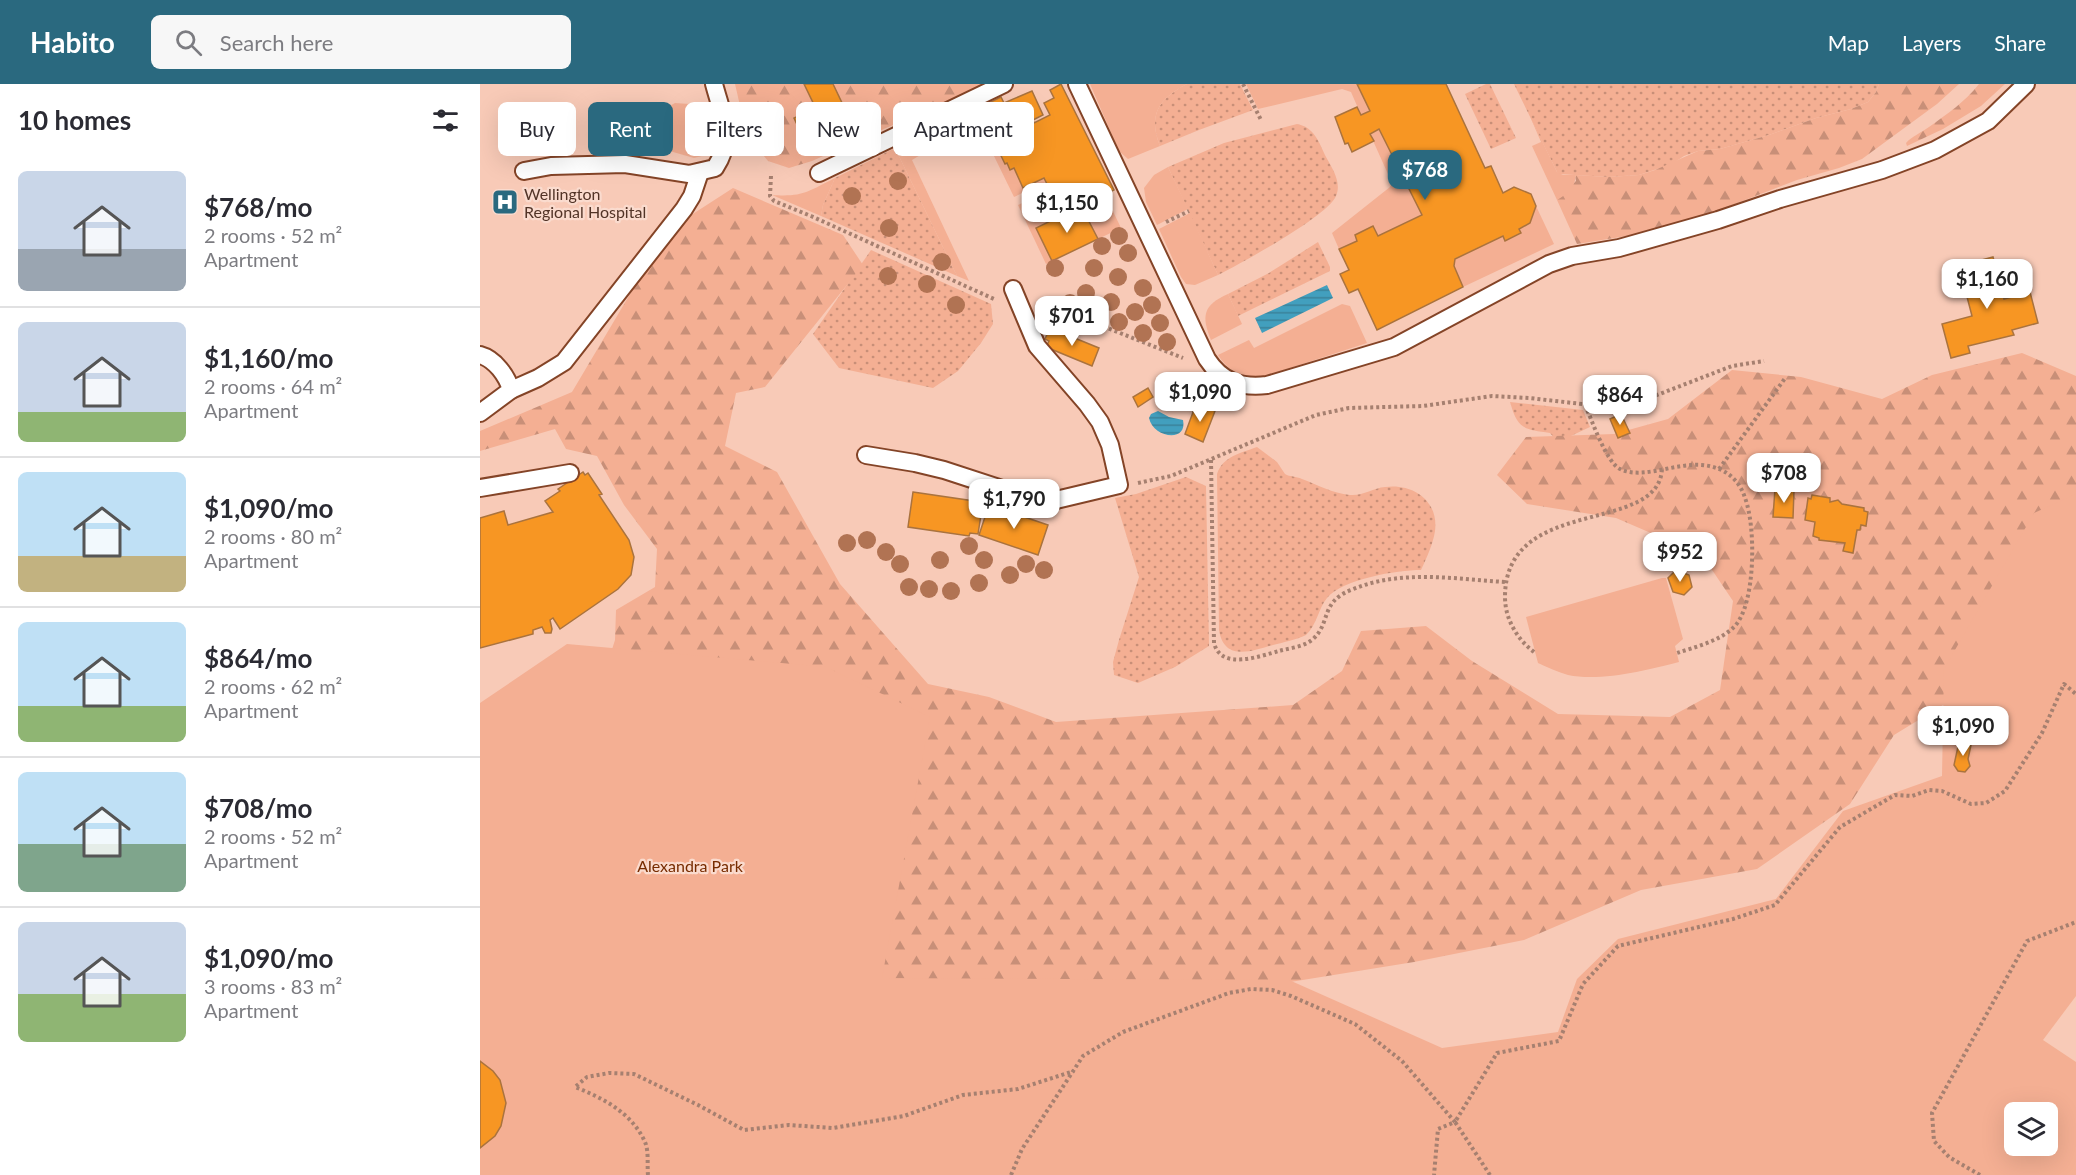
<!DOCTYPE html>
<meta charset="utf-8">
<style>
body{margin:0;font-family:Lato,sans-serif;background:#f7f7f7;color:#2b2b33;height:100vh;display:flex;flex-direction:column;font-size:22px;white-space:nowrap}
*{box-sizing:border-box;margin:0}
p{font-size:20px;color:#7c7c81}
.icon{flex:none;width:33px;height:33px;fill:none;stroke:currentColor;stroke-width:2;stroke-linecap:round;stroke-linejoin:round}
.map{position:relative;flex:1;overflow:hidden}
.details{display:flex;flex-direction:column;background:#fff;width:480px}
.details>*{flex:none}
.guide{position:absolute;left:18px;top:18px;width:570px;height:54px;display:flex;gap:12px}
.controls{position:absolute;left:1524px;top:1018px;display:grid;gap:12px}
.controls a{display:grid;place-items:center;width:54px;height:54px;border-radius:9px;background:#fff;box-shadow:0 6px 24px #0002;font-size:30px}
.price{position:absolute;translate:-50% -51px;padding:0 14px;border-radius:12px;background:#fff;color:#222;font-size:20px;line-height:39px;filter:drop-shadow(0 2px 3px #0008)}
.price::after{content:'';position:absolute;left:50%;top:36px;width:18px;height:14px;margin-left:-9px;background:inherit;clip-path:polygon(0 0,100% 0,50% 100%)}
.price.current{background:#2a697f;color:#fff}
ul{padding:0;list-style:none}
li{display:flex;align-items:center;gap:18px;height:150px;padding:0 18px}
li+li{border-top:2px solid #e1e1e2}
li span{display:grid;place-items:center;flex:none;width:168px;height:120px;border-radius:9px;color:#555}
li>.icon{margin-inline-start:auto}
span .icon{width:72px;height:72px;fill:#fffc;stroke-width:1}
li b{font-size:26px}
h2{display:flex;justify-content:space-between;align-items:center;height:72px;padding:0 18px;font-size:26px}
.chip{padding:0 21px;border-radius:9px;background:#fff;box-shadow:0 6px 24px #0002;font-size:21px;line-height:54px}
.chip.current{background:#2a697f;color:#fff}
header{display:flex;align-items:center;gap:36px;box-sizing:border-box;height:84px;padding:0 30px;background:#2a697f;color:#fff}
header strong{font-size:28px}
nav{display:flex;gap:33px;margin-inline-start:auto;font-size:21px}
.search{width:420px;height:54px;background:#f7f7f7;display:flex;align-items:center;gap:15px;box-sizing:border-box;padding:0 21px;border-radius:9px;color:#7c7c81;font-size:22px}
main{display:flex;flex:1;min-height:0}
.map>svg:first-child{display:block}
.grass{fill:url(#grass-dots)}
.forest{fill:url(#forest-firs)}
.green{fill:#f4af93;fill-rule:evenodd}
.water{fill:url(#water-rules)}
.building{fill:#f79623;stroke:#aa733e;stroke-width:1.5}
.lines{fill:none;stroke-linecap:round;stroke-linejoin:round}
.lane-casing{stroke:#844427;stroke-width:20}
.path{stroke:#a68070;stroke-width:4;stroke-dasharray:3 3;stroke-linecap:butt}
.lane{stroke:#fff;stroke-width:16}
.tree{fill:#b17353}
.labels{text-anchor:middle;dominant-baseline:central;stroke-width:4.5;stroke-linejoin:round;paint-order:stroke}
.poi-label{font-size:16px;fill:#523427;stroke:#fadbce;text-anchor:start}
.park-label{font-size:16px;fill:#772c01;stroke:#fadbce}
</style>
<header>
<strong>Habito</strong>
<div class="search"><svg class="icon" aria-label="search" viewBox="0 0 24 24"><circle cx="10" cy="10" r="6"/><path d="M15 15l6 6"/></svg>Search here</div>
<nav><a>Map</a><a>Layers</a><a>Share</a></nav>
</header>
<main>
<section class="details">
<h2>10 homes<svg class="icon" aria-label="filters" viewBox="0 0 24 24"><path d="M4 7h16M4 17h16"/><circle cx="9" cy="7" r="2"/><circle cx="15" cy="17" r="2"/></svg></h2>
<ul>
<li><span style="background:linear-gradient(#c9d6e8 65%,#9aa5b1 0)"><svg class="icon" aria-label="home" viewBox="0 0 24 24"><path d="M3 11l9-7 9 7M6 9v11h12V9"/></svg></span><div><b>$768/mo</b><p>2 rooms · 52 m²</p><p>Apartment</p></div></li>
<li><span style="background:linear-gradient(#c9d6e8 75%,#8fb573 0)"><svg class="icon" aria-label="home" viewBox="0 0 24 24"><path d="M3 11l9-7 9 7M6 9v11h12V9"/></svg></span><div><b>$1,160/mo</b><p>2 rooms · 64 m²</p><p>Apartment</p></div></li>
<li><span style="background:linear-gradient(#bfe0f5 70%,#c2b280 0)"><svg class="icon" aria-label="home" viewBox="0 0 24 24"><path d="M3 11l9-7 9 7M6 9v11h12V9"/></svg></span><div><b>$1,090/mo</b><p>2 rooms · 80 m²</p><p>Apartment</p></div></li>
<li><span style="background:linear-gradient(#bfe0f5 70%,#8fb573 0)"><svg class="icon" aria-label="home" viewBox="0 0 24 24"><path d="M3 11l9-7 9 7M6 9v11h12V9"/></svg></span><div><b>$864/mo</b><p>2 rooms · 62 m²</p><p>Apartment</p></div></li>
<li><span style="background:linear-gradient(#bfe0f5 60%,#7fa58c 0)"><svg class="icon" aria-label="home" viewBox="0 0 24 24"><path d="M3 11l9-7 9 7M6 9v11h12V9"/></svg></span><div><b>$708/mo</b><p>2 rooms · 52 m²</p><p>Apartment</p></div></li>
<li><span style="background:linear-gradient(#c9d6e8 60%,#8fb573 0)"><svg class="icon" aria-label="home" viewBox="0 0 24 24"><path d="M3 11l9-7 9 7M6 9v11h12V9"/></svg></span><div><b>$1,090/mo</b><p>3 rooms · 83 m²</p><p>Apartment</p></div></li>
</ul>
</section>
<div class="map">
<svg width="1596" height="1091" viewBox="0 0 1596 1091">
<defs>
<pattern id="grass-dots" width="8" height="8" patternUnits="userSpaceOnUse" patternTransform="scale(1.5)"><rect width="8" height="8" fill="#f4af93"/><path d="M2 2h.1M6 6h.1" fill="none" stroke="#c88f78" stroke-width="1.8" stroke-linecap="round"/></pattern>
<pattern id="forest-firs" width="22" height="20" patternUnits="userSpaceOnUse" patternTransform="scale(1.5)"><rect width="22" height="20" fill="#f4af93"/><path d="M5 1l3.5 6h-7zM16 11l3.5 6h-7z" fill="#c88f78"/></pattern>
<pattern id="water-rules" width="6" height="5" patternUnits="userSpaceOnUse" patternTransform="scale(1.5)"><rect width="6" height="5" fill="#429fbe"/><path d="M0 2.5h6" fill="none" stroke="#3a829a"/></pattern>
</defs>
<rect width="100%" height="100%" fill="#f8cab7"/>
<g class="grass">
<path d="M707,0H760L773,26L719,46L680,62C668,31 678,15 707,0Z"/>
<path d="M1006,0H1010L1036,54L1011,65L985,10Z"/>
<path d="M1034,0H1399L1396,8L1388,18L1371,25L1336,34L1289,51L1240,65L1218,67L1204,72L1192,80L1159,91L1128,93L1078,90Z"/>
<path d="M817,40C834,43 839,58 846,73C852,84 862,98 856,112C848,132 760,180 738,191L688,83L744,59Z"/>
<path d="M415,64L477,192L341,132L343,121L355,94Z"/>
<path d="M838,158L850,183V187L758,232L748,210L789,189Z"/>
<path d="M391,166L511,220L513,240L501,259L478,287L453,304L359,284L333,250Z"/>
<path d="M1030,318L1103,326L1110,343L1078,358L1070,349C1044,345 1038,346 1030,318Z"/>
<path d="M777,363L797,378L805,390C810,393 816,392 822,395C838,401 852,409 870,411C883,412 893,404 905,403C933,399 959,417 955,447C953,460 947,473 941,486C917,486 863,495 847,514C838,525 837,541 826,551C816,556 804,558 793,561C772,567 744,578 739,546L737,390C743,372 761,369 777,363Z"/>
<path d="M706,393L726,402L729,562L695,583L658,599L634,591L633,578L639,556L659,493L635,414L656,410Z"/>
</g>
<g class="forest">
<path d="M255,0H505L332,77L309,84L288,77L267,52Z"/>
<path d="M1399,0H1479L1457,20L1382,75L1359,84L1317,96L1234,128L1196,140L1165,149L1097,160L1077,116L1096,97L1095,91L1128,93L1159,91L1175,86L1218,67L1240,65L1289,51L1336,34L1371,25L1388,18L1396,8Z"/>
<path d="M1499,0H1525L1501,22L1463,45L1427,62L1426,59C1432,52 1441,49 1449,43C1467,30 1485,18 1499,0Z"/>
<path d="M253,104L363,151L383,181L285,303L256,309L245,362L297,388L360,500L448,600L509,613L576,638L813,621L862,587L881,547L946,542L992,577L1078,630L1190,633L1240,606L1253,517L1222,471L1136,434L1047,420L1017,391L1046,353L1134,350L1188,335L1252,286L1321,293L1402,315L1452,291L1542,269L1596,292V683L1491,604L1414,651L1370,720L1277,785L1161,806L1044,856L934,878L804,899L533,993L0,742L127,581L135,556L136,526L175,503L177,465L144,421L117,372L86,365L75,345L0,367V347L92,308L188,146Z"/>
</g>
<g class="green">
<path d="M610,0H707C678,15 668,31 680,62L648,75L639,67Z"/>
<path d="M766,0H877L890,27L881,31L871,8L862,5L778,25Z"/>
<path d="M195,19L224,21C227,39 234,57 222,72L214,74L179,64L170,43L175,30Z"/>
<path d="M498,24L524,79H527L530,86L534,84L543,104L564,94L566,98L534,113L492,27Z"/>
<path d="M1049,30L1077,88L1083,91H1095C1097,102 1086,111 1077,116L1052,62L1061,58Z"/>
<path d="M899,45L942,131L898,152L893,142L875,151L877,157L859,165L852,149L910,103L912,99L890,50Z"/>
<path d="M436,53L440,54L447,67L432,76L489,197L477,192L415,64Z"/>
<path d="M688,83L708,125L677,141L666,118L664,104L674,91Z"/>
<path d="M355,94L343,121L341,132L292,111C323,113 327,108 355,94Z"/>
<path d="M570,106L582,131L556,144L572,177L566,180L538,121Z"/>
<path d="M630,121L641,144L618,155L609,137L613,135L611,132L616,129V127Z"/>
<path d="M1056,122L1074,160L983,203L974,182L975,175L1023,152L1025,157L1040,150L1039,145L1050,139Z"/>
<path d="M710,129L738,191L715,201L706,200L701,193L679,145Z"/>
<path d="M748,210L762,240L731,256C721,232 723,221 748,210Z"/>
<path d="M862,220L870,222L887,259L785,292C765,295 749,289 738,271L769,256L774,264Z"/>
<path d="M1596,410V912L1563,956L1596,978V1091H0V619L87,560L346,583L450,633L402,894L809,896L962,964L1078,948L1097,895L1138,855L1296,815L1363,727L1462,692L1464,585L1554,429ZM1534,1029H1568V1062H1534Z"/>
<path d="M1182,494H1186L1203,555L1195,562L1199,578C1168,586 1120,598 1088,591C1078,588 1067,583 1058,579L1046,533Z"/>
</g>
<g class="water">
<path d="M847,201L853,214L782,249L775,234Z"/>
<path d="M678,327L689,333L703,336C708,359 673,354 669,334L671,330Z"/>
</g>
<g class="building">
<path d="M324,0H353L365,25L370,23L373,29L377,27L380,42L329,66L314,34L331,26L333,32L338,29Z"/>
<path d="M581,0L634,106L582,131L564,94L543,104L534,84L530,86L527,79L525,80L498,24L521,13L524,19L552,7L563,31L553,36L554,39L570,31L564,19L574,14L570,6Z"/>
<path d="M877,0H966L1005,84L1011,82L1023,109L1034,103L1051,110L1056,122L1050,139L1039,145L1041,149L1025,157L1023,152L975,175L974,182L983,203L897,246L878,205L869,209L860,190L869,186L859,165L877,157L875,151L893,142L898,152L942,131L899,45L890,50L894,57L872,68L868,59L865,60L855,33L877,23L881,31L890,27Z"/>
<path d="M601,122L618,155L572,177L556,144Z"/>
<path d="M1513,173L1524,215L1550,208L1558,239L1532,246L1534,251L1488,262L1490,269L1471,274L1462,240L1492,232L1479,182Z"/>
<path d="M570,244L619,264L612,282L566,263L569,257L565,255Z"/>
<path d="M668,304L673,313L658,323L653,313Z"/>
<path d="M716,320L735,327L723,358L705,350Z"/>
<path d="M1141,330L1150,349L1138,354L1130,335Z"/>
<path d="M103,388L105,391L108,389L122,410L119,411L149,456L154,473L151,491L138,505L80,545L73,534L70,536L72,545L71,549H65L62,543L53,546V550L0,564V434L24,427L28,441L73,428L65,417L80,407L78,405Z"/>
<path d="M1295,405L1314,406L1313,434L1293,433Z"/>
<path d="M433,408L494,417L492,430L501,431L498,450L490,449L489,452L428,443Z"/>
<path d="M1332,411L1350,414V418L1358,416L1362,420L1384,424V427L1388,428L1386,442L1381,441L1380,446H1377L1373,469L1363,467L1365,459L1339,456V454L1333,452L1335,438L1325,436L1328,414L1331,415Z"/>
<path d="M509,421L568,441L558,471L499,451Z"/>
<path d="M1196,486L1209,491L1212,503L1204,511L1193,508L1188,494Z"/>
<path d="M1479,658L1491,661L1488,675L1490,682L1485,688L1478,687L1474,681Z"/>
<path d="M0,977L13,987L20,996L26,1019L21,1042L15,1052L0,1064Z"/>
</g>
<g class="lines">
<defs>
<g id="lane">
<path d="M597,0L727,275C742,298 761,304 787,301L914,263L1069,180L1092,172L1139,164L1238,136L1300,115L1402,86L1455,66L1508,37L1546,0"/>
<path d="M44,87L71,82L145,80L209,90L235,84C255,53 243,34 234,0"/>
<path d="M339,89L524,0"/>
<path d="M0,271C15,275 27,292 31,306L0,329"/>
<path d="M31,306L58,294L84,278L204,125L212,112L220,88"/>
<path d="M386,371L435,379L464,386L559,417L576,416L639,401L630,361L620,338L607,320L557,262L533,205"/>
<path d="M0,404L90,389"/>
</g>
</defs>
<use href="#lane" class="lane-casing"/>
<g class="path">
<path d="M763,0L781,36"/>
<path d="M291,92L290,112L294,117L331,132L514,215"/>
<path d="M686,138L709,127"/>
<path d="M562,218L703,274"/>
<path d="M1105,321C1112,336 1126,378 1140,385C1167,398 1206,371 1239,385C1252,390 1261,401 1265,414C1276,442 1276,521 1254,543C1240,557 1215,563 1197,569"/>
<path d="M731,376L734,559C741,587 780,572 799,567C810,564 824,563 833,555C851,539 840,518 871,506C920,485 974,495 1025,498"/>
<path d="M1239,385L1306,293"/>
<path d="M658,399L691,392L836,331L869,324L943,322L1012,312L1049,314L1111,321H1143L1177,311L1252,282L1284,277"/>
<path d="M1054,568C1037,555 1025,535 1025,513C1025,410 1180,452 1182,384"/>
<path d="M168,1091C167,1081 169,1067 165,1058C152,1029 123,1014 95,1003L107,993L129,989L154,990L218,1021L264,1046L309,1041L353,1044L424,1032L483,1011L538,1005L594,987"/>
<path d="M531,1091L542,1065L603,972L643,948L749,909L771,905L792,906L811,912L875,940L922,977L975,1038L958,1045L954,1091"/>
<path d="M1010,1091L975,1038L1017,969L1079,957L1103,900L1138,862L1253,835L1295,821L1360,743L1415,711L1432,712L1449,706L1462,707L1491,720L1506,719L1525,707L1562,649L1584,600L1596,610"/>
<path d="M1500,1091L1469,1073L1454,1057L1452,1029L1547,857L1596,838"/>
</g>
<use href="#lane" class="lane"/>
</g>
<g class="tree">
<circle cx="221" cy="29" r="9"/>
<circle cx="418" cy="97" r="9"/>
<circle cx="372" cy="112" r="9"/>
<circle cx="409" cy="144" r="9"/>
<circle cx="639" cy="152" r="9"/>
<circle cx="622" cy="162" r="9"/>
<circle cx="648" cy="169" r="9"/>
<circle cx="462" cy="178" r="9"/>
<circle cx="575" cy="184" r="9"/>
<circle cx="614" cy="184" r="9"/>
<circle cx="408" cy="192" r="9"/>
<circle cx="638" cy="193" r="9"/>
<circle cx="447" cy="200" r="9"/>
<circle cx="663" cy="204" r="9"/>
<circle cx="606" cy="209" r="9"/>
<circle cx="631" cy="218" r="9"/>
<circle cx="590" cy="219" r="9"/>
<circle cx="476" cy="221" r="9"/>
<circle cx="672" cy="221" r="9"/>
<circle cx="614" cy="228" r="9"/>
<circle cx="655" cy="228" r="9"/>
<circle cx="639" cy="238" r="9"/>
<circle cx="680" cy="239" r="9"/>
<circle cx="663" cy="249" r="9"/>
<circle cx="687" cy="258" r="9"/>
<circle cx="387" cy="456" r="9"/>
<circle cx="367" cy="459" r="9"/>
<circle cx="489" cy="462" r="9"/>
<circle cx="406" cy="468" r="9"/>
<circle cx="460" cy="476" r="9"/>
<circle cx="504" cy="476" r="9"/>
<circle cx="420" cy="480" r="9"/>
<circle cx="546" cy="480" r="9"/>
<circle cx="564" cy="486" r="9"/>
<circle cx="530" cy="491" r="9"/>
<circle cx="499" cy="499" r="9"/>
<circle cx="429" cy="503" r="9"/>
<circle cx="449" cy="505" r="9"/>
<circle cx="471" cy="507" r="9"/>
</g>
<defs>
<symbol id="hospital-square" viewBox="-11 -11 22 22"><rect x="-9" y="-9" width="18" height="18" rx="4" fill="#2a697f" stroke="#fadbce"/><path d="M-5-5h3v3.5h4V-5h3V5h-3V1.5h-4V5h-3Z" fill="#fff"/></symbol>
</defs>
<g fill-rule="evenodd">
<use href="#hospital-square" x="10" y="103" width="30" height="30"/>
</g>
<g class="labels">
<g class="poi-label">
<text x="44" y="109">Wellington<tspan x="44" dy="18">Regional Hospital</tspan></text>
</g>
<g class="park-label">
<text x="210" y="781">Alexandra Park</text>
</g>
</g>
</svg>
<div class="controls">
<a><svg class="icon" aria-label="layers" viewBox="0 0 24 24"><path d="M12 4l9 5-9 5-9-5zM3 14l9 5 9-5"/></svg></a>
</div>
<b class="price current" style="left:945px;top:117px">$768</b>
<b class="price" style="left:587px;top:150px">$1,150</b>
<b class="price" style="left:1507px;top:226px">$1,160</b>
<b class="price" style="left:592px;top:263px">$701</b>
<b class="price" style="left:720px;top:339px">$1,090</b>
<b class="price" style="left:1140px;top:342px">$864</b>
<b class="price" style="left:1304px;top:420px">$708</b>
<b class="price" style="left:534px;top:446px">$1,790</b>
<b class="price" style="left:1200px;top:499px">$952</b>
<b class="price" style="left:1483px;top:673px">$1,090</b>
<div class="guide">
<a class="chip">Buy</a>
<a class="chip current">Rent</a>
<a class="chip">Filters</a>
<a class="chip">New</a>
<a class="chip">Apartment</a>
</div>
</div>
</main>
